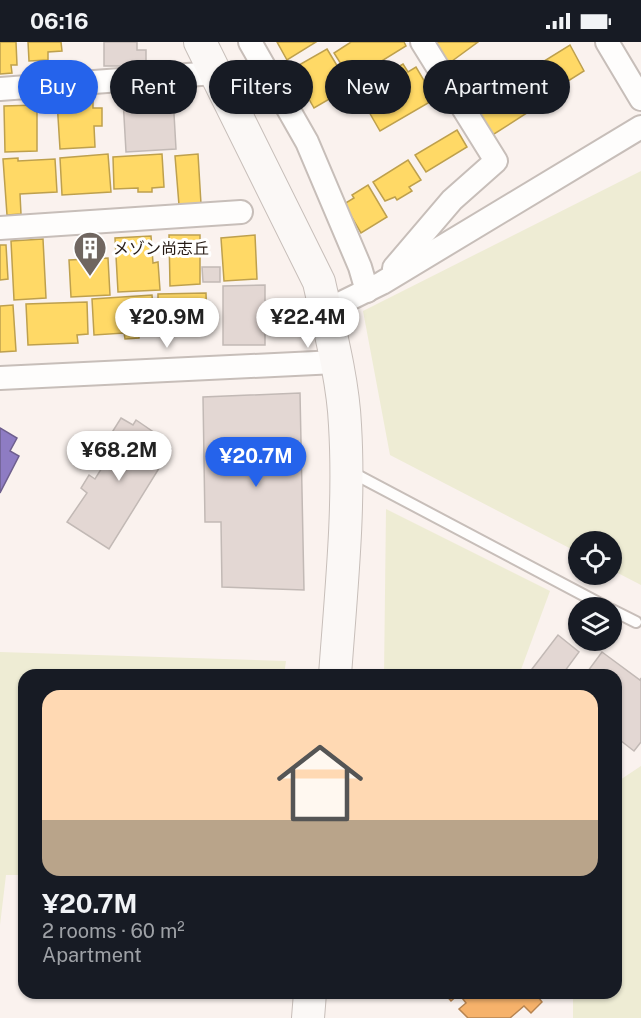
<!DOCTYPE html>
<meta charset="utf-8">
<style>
body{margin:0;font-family:"Public Sans","Noto Sans JP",sans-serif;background:#242831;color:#f1f3f6;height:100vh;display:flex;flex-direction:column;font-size:22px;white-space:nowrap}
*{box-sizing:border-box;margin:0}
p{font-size:20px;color:#9ea1a6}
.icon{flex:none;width:33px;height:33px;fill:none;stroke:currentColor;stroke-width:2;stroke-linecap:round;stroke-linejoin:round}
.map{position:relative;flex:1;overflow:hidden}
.details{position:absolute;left:18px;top:627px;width:604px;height:330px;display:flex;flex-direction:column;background:#171b24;border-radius:18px;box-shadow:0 2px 4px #0004}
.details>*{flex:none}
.hud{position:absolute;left:18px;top:18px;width:606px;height:54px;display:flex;gap:12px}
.buttons{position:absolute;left:568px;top:489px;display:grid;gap:12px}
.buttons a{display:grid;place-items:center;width:54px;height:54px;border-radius:50%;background:#171b24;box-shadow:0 2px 4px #0004;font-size:30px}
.price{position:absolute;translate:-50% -51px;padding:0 14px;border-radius:21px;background:#fff;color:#222;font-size:20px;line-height:39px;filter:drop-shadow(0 2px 3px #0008)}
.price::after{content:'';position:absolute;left:50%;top:36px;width:18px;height:14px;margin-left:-9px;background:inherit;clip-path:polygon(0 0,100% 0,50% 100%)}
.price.selected{background:#2563eb;color:#fff}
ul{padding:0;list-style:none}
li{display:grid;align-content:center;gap:12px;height:318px;padding:0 24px}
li+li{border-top:2px solid #363941}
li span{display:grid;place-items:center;height:186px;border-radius:18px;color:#555}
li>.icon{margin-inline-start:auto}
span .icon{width:108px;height:108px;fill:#fffc;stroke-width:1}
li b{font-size:26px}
.pill{padding:0 21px;border-radius:27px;background:#171b24;box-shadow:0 2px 4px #0004;font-size:21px;line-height:54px}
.pill.selected{background:#2563eb;color:#fff}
.status{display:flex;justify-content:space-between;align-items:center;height:42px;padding:0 30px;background:#171b24;direction:ltr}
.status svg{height:16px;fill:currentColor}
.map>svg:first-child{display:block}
.green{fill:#eeecd4}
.homes{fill:#ffd966;stroke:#bea04d;stroke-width:1.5}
.offices{fill:#8e7cc3;stroke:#6e5f8e;stroke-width:1.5}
.health{fill:#f6b26b;stroke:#b78451;stroke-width:1.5}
.building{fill:#e3d7d3;stroke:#c2b9b5;stroke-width:1.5}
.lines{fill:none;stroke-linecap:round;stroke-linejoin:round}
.lane-casing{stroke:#c7beb9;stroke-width:14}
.street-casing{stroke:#c7beb9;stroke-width:26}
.secondary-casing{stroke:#c7beb9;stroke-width:34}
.lane{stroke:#fefdfc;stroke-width:10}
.street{stroke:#fefdfc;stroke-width:22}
.secondary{stroke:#fbf8f6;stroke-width:32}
.labels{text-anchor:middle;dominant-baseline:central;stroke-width:6;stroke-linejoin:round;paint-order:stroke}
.poi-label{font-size:16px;fill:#251a14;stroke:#fff;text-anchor:start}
</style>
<div class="status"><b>06:16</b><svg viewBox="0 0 49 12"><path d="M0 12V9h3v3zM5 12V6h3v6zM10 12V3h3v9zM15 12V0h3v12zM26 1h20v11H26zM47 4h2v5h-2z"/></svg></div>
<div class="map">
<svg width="641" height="976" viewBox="0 0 641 976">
<rect width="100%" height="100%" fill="#faf2ee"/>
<g class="green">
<path d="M641,129V543L612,528V500H579V511L390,413L363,269Z"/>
<path d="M386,467L550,549L519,633H384Z"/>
<path d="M0,610L286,619L284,633H24V833H6L0,883Z"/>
<path d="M641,724V976H573V951H616L617,740Z"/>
</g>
<g class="homes">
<path d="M0,0H16L17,23H11L12,31L0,32Z"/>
<path d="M28,0H61L62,9L48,10V18L29,19Z"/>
<path d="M277,0H316L287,18Z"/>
<path d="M351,0H404L406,4L351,38L334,11Z"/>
<path d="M434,0H478L448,22Z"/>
<path d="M570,3L584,29L538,58L520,34Z"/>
<path d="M327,7L350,45L314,66L292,27Z"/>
<path d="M403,22L408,30L416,25L435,57L380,89L357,49Z"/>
<path d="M513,37L533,67L491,94L473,66Z"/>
<path d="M93,57V66H102V84H94L95,105L60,107L57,59Z"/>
<path d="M37,63V109L5,110L4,64Z"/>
<path d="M457,88L467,105L426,130L415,113Z"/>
<path d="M108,112L111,150L62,153L60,116Z"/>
<path d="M162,112L164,145L152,146V150H138V146L114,147L113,115Z"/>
<path d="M198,112L201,162L179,163L175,114Z"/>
<path d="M18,116V119L55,117L57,150L20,152L21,172L7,173L3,117Z"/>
<path d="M408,118L421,138L409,145L412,149L397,158L395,155L385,159L373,140Z"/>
<path d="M368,143L387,175L361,191L344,162L354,156L352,153Z"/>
<path d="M169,193H200V242L170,244Z"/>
<path d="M255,193L257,237L224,239L221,196Z"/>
<path d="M151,194L153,221L158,220L160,248L118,250L115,196Z"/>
<path d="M43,197L46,256L14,258L11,199Z"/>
<path d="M0,203H6L8,237L0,238Z"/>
<path d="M108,216L110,253L71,255L69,218Z"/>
<path d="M206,251L207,285L158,286V252Z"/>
<path d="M152,253L155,290L139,291V296L125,297L124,291L94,293L92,257Z"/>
<path d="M87,260L88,292L77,293L78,301L28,303L26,262Z"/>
<path d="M13,263L16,309L0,310V264Z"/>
</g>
<path class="offices" d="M0,386L17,396L10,409L19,414L0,451Z"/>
<path class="health" d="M444,951H535L542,960L531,971L524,964L510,976H468L459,967L466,961L459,952L451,959Z"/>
<g class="building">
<path d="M104,0H137V8H146V24H104Z"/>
<path d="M173,54L176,107L126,110L123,57Z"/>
<path d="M202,225H220V240H203Z"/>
<path d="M265,243V303H223V244Z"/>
<path d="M300,351L304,548L222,545L221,480H205L203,355Z"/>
<path d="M121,376L133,383L136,378L152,389L149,394L171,407L109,507L67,480L87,451L81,446L89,433L95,437L105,421L96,416Z"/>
<path d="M558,593L579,610L562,633H531L529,631Z"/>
<path d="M602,610L640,638L641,636V700L634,709L616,695V633H585Z"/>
</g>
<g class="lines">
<defs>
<g id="lane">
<path d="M351,430L608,566"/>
<path d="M612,568L636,580"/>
</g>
<g id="street">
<path d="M250,0L307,100L360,225L367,249"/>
<path d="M607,0L641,57"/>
<path d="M0,47L214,31"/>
<path d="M0,186L241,170"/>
<path d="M394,226L452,158L496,119L422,0"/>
<path d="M325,269L382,241L641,85"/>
<path d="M0,336L336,320"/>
</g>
<g id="secondary">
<path d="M200,0L319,240C329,285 343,337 345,383C350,466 341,550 335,633"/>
<path d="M308,976L310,951"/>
</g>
</defs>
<use href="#lane" class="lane-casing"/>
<use href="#street" class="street-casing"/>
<use href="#secondary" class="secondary-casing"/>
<use href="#lane" class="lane"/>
<use href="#street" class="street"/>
<use href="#secondary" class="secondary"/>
</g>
<defs>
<symbol id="building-pin" viewBox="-11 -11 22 30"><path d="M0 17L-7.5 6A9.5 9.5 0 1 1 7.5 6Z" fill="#706660" stroke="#fff"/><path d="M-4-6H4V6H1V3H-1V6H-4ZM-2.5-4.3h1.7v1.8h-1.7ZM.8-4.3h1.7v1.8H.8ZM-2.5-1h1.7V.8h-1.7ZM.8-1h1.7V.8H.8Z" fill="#fff"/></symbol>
</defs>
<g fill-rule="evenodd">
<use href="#building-pin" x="71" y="187" width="38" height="52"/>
</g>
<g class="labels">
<g class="poi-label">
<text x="113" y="206">メゾン尚志丘</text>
</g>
</g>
</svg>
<div class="buttons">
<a><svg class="icon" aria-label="locate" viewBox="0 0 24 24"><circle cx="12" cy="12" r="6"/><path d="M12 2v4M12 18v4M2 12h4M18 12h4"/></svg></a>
<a><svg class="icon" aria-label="layers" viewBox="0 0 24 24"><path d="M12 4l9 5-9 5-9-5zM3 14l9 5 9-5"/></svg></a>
</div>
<b class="price" style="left:167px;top:307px">¥20.9M</b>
<b class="price" style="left:308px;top:307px">¥22.4M</b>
<b class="price" style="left:119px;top:440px">¥68.2M</b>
<b class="price selected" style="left:256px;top:446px">¥20.7M</b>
<div class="hud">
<a class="pill selected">Buy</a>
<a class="pill">Rent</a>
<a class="pill">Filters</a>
<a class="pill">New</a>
<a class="pill">Apartment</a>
</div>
<section class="details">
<ul>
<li><span style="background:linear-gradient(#ffd9b3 70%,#b9a48a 0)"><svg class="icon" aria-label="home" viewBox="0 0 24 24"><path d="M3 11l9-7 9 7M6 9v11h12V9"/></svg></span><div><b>¥20.7M</b><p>2 rooms · 60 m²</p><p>Apartment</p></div></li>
</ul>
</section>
</div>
